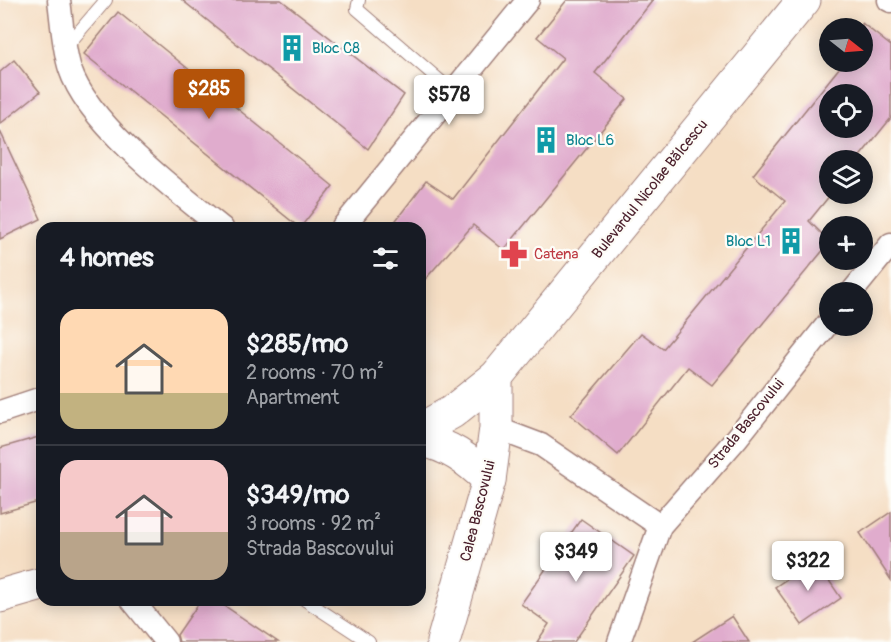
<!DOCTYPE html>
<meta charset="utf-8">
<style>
body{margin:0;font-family:Pangolin,sans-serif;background:#242831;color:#f1f3f6;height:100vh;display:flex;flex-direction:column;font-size:22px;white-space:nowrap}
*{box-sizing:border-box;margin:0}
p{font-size:20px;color:#9ea1a6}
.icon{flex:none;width:33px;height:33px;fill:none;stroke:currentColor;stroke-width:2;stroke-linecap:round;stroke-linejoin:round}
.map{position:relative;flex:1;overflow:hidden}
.sheet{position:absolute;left:36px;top:222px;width:390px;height:384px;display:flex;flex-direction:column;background:#171b24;border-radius:18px;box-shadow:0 3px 15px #0003}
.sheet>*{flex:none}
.needle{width:39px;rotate:107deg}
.fabs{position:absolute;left:819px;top:18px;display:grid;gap:12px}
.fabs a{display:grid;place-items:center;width:54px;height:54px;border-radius:50%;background:#171b24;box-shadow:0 3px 15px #0003;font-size:30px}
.price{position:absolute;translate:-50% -51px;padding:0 14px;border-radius:6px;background:#fff;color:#222;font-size:20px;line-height:39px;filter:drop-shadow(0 2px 3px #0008)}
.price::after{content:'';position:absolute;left:50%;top:36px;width:18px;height:14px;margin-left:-9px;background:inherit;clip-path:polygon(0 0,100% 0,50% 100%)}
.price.on{background:#b45309;color:#fff}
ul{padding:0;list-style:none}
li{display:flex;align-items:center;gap:18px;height:150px;padding:0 24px}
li+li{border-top:2px solid #363941}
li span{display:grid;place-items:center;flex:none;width:168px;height:120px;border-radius:18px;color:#555}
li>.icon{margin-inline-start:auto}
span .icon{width:72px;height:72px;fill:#fffc;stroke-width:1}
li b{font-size:26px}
h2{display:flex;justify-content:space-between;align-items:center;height:72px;padding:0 24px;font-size:26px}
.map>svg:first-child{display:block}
.building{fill:#e0accd;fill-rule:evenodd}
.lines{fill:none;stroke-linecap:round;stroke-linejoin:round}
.lane-casing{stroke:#a07e78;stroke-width:14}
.street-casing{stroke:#a07e78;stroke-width:25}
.secondary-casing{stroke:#a07e78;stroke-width:35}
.primary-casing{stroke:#a07e78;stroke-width:35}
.lane{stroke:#fff;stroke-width:12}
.street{stroke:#fff;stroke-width:22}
.secondary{stroke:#fff;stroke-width:33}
.primary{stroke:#fff;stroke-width:33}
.labels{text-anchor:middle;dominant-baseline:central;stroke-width:4.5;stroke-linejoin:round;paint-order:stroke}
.culture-label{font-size:15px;fill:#0d838f;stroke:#fdfcf7;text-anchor:start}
.street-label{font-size:15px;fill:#4a1f2b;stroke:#fdfcf7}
.health-label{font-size:15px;fill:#be3a42;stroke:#fdfcf7;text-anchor:start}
</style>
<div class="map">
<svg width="891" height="642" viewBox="0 0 891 642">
<rect width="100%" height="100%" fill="#fdfcf7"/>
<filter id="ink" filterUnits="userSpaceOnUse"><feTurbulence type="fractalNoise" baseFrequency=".0167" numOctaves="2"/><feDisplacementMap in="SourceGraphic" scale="12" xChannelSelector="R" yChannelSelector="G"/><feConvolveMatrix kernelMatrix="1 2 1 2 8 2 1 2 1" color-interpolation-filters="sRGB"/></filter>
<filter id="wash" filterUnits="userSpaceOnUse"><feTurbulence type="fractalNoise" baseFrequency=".008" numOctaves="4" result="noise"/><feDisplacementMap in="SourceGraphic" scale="24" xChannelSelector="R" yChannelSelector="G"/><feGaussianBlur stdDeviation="1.35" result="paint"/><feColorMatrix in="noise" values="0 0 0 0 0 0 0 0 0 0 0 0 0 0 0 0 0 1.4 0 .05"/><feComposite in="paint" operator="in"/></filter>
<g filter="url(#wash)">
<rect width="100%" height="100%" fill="#f5dec4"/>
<g id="blocks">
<g class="building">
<path d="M182,0H281L404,95L368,149Z"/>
<path d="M567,0H653L595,73L627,99L504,250L473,225L420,285V228H390L426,181L453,199L563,58L537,37Z"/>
<path d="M118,12L333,186L300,228L84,54Z"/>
<path d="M862,23L891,46V118L857,160H830L831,194L809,221L830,242L712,385L688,367L618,455L571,415L641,333L663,349L785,201L753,175L844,62H862ZM830,94H862V128H830Z"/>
<path d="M14,60L40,92L0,124V72Z"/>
<path d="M0,131L41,219L0,239Z"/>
<path d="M42,436V501L0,513V448Z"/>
<path d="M891,512V580L860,533Z"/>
<path d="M581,519L634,556L574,642H537L549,624L521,604Z"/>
<path d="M815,560L841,598L802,625L775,587Z"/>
<path d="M201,600H216L278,642H179L177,635Z"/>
<path d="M732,616L749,642H692Z"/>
</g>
</g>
</g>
<g filter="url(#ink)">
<use href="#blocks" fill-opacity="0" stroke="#a07e78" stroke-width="1.5"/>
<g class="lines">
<defs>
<g id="lane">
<path d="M359,0L357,9L452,91"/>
<path d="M66,47L106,0"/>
<path d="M305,600L369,642"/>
</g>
<g id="street">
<path d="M59,0C62,22 63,47 70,69C88,124 176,191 222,228"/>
<path d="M889,0L891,1"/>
<path d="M342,228L528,0"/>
<path d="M852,292L891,244"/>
<path d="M0,412L42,398"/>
<path d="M496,428L541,445L660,526"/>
<path d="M132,600L166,642"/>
<path d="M619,642L660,526L737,438L830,321"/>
</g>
<g id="secondary">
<path d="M420,439C449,446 468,459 489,480"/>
<path d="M443,642L489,480L496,428V377"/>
</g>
<g id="primary">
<path d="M420,430L452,412L496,377L804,0"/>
<path d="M0,596L42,584"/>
</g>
</defs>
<use href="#lane" class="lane-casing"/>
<use href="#street" class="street-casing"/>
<use href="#secondary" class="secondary-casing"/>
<use href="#primary" class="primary-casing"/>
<use href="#lane" class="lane"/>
<use href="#street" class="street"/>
<use href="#secondary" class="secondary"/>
<use href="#primary" class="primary"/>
</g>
</g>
<defs>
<symbol id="building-bare" viewBox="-9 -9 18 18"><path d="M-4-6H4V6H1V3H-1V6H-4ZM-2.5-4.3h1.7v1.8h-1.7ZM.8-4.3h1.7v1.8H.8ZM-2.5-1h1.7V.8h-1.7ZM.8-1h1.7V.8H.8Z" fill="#0f9aa8" stroke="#fdfcf7" stroke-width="2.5" paint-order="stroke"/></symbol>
<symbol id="pharmacy-bare" viewBox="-9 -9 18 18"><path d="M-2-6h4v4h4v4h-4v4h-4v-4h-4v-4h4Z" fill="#e0444e" stroke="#fdfcf7" stroke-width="2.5" paint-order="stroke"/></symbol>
</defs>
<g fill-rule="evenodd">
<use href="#building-bare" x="273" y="29" width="38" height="38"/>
<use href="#building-bare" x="527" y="121" width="38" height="38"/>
<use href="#building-bare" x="772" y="222" width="38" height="38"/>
<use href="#pharmacy-bare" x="495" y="235" width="38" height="38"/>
</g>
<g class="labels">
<g class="culture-label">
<text x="312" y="48">Bloc C8</text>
<text x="566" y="140">Bloc L6</text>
<text x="771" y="241" text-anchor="end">Bloc L1</text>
</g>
<g class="street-label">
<text transform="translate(650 189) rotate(-51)">Bulevardul Nicolae Bălcescu</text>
<text transform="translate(746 424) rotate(-51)">Strada Bascovului</text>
<text transform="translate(478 511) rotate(-76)">Calea Bascovului</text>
</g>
<g class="health-label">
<text x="534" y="254">Catena</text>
</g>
</g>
</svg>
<div class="fabs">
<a><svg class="needle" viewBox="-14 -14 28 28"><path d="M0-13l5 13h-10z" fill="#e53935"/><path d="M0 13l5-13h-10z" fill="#9ea1a6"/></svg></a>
<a><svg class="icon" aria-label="locate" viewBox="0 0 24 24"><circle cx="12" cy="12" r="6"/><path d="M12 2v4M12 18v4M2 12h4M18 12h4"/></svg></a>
<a><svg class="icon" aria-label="layers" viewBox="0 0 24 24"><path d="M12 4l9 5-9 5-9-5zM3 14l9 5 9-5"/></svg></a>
<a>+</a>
<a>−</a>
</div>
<b class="price on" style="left:209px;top:120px">$285</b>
<b class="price" style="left:449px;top:126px">$578</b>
<b class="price" style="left:576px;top:583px">$349</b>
<b class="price" style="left:808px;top:592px">$322</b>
<section class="sheet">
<h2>4 homes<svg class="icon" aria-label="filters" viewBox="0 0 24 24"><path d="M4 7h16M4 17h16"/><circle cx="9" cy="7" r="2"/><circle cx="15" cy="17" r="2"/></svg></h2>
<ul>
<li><span style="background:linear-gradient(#ffd9b3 70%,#c2b280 0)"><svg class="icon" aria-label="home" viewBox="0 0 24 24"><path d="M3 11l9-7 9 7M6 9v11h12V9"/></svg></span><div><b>$285/mo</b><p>2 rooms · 70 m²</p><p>Apartment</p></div></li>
<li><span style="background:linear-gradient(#f6c9c9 60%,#b9a48a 0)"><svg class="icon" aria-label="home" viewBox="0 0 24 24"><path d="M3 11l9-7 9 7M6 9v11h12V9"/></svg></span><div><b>$349/mo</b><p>3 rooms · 92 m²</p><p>Strada Bascovului</p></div></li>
</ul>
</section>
</div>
